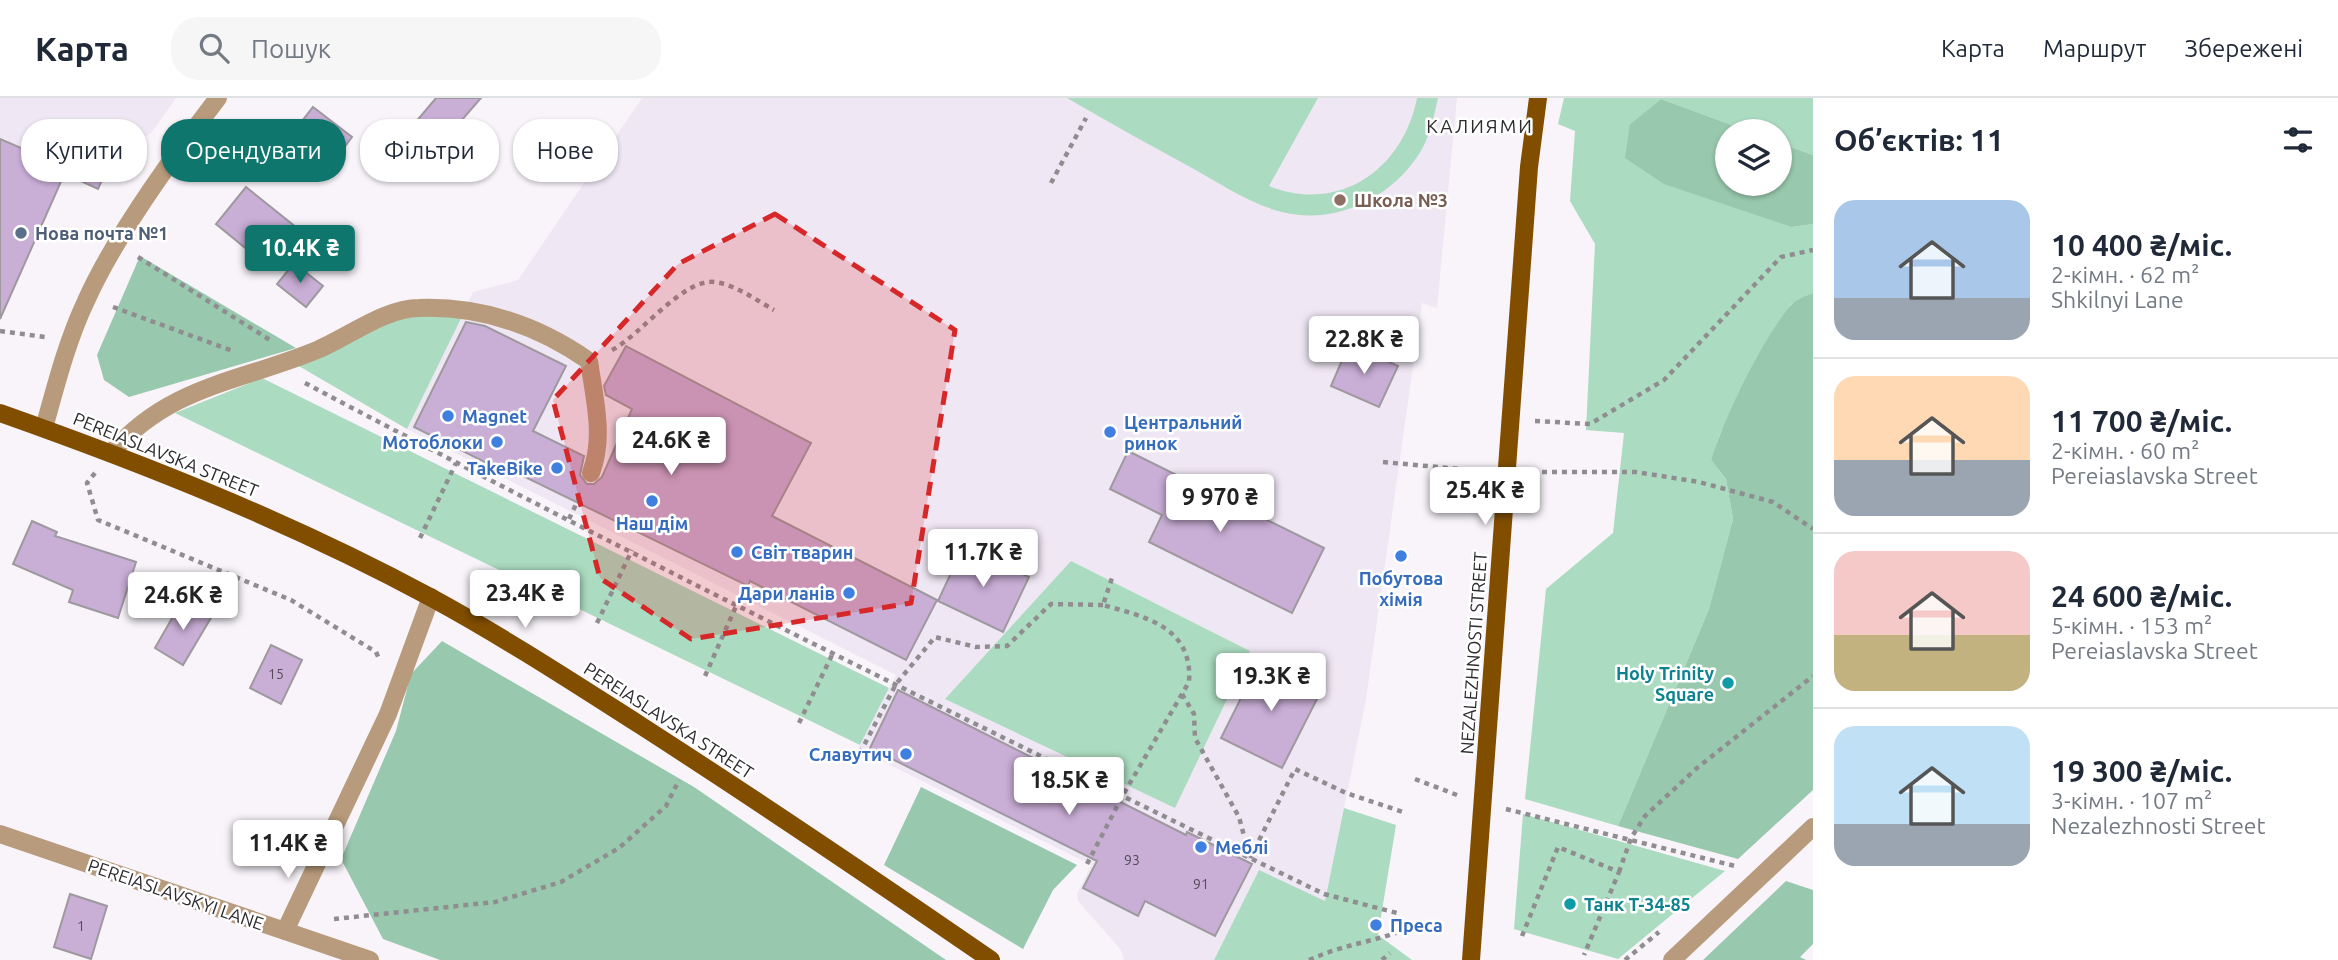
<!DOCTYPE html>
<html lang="uk">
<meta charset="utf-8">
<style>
body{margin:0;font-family:Ubuntu,sans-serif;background:#f6f6f7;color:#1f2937;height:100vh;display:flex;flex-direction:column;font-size:26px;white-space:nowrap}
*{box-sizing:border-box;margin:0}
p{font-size:23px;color:#747a83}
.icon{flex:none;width:38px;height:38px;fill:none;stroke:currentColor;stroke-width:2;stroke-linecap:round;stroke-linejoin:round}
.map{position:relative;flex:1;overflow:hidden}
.sheet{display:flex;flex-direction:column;background:#fff;width:525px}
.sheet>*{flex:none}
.banner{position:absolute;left:21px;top:21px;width:665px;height:63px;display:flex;gap:14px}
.controls{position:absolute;left:1715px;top:21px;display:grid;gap:14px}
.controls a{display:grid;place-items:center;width:77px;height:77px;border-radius:50%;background:#fff;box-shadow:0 2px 5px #0004;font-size:35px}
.price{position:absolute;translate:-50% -60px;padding:0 16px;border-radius:7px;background:#fff;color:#222;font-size:23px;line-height:46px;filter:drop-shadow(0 2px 4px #0008)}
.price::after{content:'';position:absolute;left:50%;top:42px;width:21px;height:16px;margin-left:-10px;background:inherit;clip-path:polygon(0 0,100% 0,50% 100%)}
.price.active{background:#0f766e;color:#fff}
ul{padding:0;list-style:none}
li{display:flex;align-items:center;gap:21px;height:175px;padding:0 21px}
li+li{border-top:2px solid #e0e1e3}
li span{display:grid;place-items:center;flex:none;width:196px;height:140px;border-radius:21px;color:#555}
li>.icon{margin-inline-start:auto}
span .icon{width:84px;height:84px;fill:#fffc;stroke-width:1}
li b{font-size:30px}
h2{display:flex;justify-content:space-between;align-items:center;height:84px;padding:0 21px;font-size:30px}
.chip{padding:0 24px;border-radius:28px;background:#fff;box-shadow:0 2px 5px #0004;font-size:24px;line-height:63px}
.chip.active{background:#0f766e;color:#fff}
header{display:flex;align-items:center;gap:42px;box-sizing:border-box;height:98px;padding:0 35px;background:#fff;border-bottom:2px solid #e0e1e3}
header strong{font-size:33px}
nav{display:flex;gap:38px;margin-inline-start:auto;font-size:24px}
.search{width:490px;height:63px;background:#f6f6f7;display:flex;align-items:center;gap:18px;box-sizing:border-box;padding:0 24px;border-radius:28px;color:#747a83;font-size:26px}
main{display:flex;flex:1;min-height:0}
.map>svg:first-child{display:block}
.built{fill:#f0e7f4;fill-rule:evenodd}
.green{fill:#abdbc0}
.forest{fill:#98c8ad}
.building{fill:#c9aed6;stroke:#9d999f;stroke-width:2}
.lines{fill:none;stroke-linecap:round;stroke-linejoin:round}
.path{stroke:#908d91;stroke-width:4.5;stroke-dasharray:5 5;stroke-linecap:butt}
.minor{stroke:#b89b7c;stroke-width:18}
.major{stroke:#814e00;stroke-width:18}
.marked{fill:#d62828;fill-opacity:0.2;stroke:#d62828;stroke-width:5;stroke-dasharray:14 9;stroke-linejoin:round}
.education-dot{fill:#8d6e63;stroke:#fff;stroke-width:2.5}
.service-dot{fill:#5c6f8a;stroke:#fff;stroke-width:2.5}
.shop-dot{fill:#3f7fe0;stroke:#fff;stroke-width:2.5}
.culture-dot{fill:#0f9aa8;stroke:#fff;stroke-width:2.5}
.labels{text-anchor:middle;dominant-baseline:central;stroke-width:5;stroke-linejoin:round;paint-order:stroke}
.number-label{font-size:14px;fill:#554c59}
.education-label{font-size:18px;font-weight:bold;fill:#785e54;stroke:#fff;text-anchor:start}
.service-label{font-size:18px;font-weight:bold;fill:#4e5e75;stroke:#fff;text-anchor:start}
.shop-label{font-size:18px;font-weight:bold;fill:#366cbe;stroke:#fff;text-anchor:start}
.street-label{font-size:18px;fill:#2e2c2f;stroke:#fff}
.culture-label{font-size:18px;font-weight:bold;fill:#0d838f;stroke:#fff;text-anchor:end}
.neighbourhood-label{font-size:19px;letter-spacing:2px;fill:#2e2c2f;stroke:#fff}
</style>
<header>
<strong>Карта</strong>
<div class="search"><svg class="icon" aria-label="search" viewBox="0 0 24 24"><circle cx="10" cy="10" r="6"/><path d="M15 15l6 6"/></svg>Пошук</div>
<nav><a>Карта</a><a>Маршрут</a><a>Збережені</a></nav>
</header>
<main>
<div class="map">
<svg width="1813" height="862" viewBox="0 0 1813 862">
<rect width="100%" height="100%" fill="#f8f4fa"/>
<g class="built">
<path d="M0,0H176L151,35L113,58L85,45L67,70L11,196L0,191Z"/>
<path d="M642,0H1457L1437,210L1422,205L1366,601L1325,804L1259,772L1214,862H1124L1121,852L1078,803L1077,796L1091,767L858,651L896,577L407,331L473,194L518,182ZM1071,464L1250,553L946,600Z"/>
</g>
<g class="green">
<path d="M1067,0H1318L1269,88C1340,116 1403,71 1417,0H1438C1434,17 1431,35 1422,51C1395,98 1337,128 1282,114C1250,106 1221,86 1192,70C1150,47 1108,24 1067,0Z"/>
<path d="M1564,0H1813V57L1780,45V33H1748L1661,1L1630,26L1792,129L1813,126V195L1791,206L1753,269L1720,336L1711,362L1726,381L1733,421L1709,511L1618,728L1525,701L1546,491L1613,435L1624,335L1586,332L1595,146L1570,103L1575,33L1558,26Z"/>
<path d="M468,206L407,331L297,267L410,211Z"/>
<path d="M262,280L889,590L860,647L175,315Z"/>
<path d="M1071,463L1250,553L1175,710L945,601Z"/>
<path d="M1344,710L1396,727L1378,837L1412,862H1214L1259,772L1325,803Z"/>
<path d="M1523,716L1725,773L1618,861L1514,831Z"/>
</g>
<g class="forest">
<path d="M1661,1L1748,33H1727V86H1780V45L1813,57V126L1792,129L1664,86L1625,60L1630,26Z"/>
<path d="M140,158L296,250L129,299L104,282L97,257Z"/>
<path d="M1813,195V692L1738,761L1618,728L1709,511L1733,421L1726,381L1711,362C1725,318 1761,244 1790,208C1795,202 1806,198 1813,195Z"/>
<path d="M442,543L694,689L946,862H440L383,841L341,761L396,633L411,576Z"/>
<path d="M921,689L1077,767L1053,792L1023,851L884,767Z"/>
<path d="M1786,783L1813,792V846L1800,859L1806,862H1703Z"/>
</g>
<g class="building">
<path d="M436,0H481L440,47L415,25Z"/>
<path d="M313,9L352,39L328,71L288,41Z"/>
<path d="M0,41L67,70L0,221Z"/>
<path d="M85,45L113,58L98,91L70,78Z"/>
<path d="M246,89L297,130L266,167L216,126Z"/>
<path d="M294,165L323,188L306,209L277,186Z"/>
<path d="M466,224L485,228L566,268L533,333L584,358L580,377L587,386H594L602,379L632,311L606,297L604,288L626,248L811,345L772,418L937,502L906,562L750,483L748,488L513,373L511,377L414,329Z"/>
<path d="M1349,246L1398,268L1379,309L1331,288Z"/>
<path d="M1128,353L1324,450L1292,515L1149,444L1162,417L1110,391Z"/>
<path d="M32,423L57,434L55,438L136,464L118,520L69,504L73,492L13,466Z"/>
<path d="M963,449L1029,479L1003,534L938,503Z"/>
<path d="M183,501L212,518L183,567L155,550Z"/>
<path d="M271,547L302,562L281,606L250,590Z"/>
<path d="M1261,560L1322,591L1282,670L1221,640Z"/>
<path d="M898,592L1186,737L1187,734L1252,766L1215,838L1145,803L1138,818L1083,790L1097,763L870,650Z"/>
<path d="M70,796L107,808L91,861L54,849Z"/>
</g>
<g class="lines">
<g class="path">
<path d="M1051,85L1086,20"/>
<path d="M138,159L270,242"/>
<path d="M113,209L233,253"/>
<path d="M0,233L45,239"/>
<path d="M612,252C641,237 683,180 715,184C736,187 756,202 774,212"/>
<path d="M305,285C640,463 982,630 1324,796L1401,816"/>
<path d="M1535,323L1590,326L1664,282L1781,159L1813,152"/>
<path d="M1383,364L1481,373"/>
<path d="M1532,374H1636L1699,384L1773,404L1813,431"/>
<path d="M95,375L87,385L98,422L291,502L376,554L380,563"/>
<path d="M569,421L581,396"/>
<path d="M420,440L456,365"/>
<path d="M597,525L632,452"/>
<path d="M705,578L737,506"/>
<path d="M1182,596L1194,616L1195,640L1239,719L1250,760"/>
<path d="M799,625L833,555"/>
<path d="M860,655L896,586L935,539L976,549L1007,548L1051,506L1103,507"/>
<path d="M1415,681L1457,697"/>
<path d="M1506,711L1735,768"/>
<path d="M1250,760L1295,671L1346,695L1406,715"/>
<path d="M1087,766L1123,697L1189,584C1193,529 1146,519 1103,507L1112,480"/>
<path d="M1619,774L1631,740L1645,718L1697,670L1813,578"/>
<path d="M334,821L495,804L561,784L619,750L666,708L679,682"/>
<path d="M1522,838L1558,749L1619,774L1584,857"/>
<path d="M1309,862C1340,848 1365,845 1396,835"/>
<path d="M1382,862L1390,855"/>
<path d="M1625,862L1659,834"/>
</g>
<g class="minor">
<path d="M44,330C56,287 67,243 86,203C115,138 174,57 218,0"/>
<path d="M111,355C170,287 240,284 317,252C348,239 385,210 419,210C481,208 539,228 589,263C594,299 605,339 591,375"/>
<path d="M0,736L285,833L388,616L431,499"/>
<path d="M285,833L370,862"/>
<path d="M1672,862L1813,729"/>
</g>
<g class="major">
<path d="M0,315C147,367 293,425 430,499C502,538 571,583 640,627C758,703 875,782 991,862"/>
<path d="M1471,862L1529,69L1538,0"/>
</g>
</g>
<path class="marked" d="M775,116L955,232L911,505L691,541L600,480L553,302L678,166Z"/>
<circle class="education-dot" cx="1340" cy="102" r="7"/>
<circle class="service-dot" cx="21" cy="135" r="7"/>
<g class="shop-dot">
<circle cx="448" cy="318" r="7"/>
<circle cx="1110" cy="334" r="7"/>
<circle cx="497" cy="344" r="7"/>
<circle cx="557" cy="370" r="7"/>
<circle cx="652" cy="403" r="7"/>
<circle cx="737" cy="454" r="7"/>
<circle cx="1401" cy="458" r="7"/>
<circle cx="849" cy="495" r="7"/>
<circle cx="906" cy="656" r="7"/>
<circle cx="1201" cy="749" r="7"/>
<circle cx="1376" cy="827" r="7"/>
</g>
<g class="culture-dot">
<circle cx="1728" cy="585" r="7"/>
<circle cx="1570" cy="806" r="7"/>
</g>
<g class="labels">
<g class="number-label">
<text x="276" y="576">15</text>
<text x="1132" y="762">93</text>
<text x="1201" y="786">91</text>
<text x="81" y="828">1</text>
</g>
<g class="education-label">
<text x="1354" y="102">Школа №3</text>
</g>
<g class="service-label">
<text x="35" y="135">Нова почта №1</text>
</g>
<g class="shop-label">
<text x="462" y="318">Magnet</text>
<text x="1124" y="324">Центральний<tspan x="1124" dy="21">ринок</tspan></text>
<text x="483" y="344" text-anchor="end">Мотоблоки</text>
<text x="543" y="370" text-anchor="end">TakeBike</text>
<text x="652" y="425" text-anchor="middle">Наш дім</text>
<text x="751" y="454">Світ тварин</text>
<text x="1401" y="480" text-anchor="middle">Побутова<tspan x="1401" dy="21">хімія</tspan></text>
<text x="835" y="495" text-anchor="end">Дари ланів</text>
<text x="892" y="656" text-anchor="end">Славутич</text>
<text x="1215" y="749">Меблі</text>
<text x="1390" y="827">Преса</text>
</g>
<g class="street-label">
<text transform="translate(166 356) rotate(22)">PEREIASLAVSKA STREET</text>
<text transform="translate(1473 555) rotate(-86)">NEZALEZHNOSTI STREET</text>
<text transform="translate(669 622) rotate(33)">PEREIASLAVSKA STREET</text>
<text transform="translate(176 796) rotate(19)">PEREIASLAVSKYI LANE</text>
</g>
<g class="culture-label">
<text x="1714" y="575">Holy Trinity<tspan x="1714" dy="21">Square</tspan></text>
<text x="1584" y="806" text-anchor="start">Танк Т-34-85</text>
</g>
<g class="neighbourhood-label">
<text x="1480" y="28">КАЛИЯМИ</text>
</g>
</g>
</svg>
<div class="controls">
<a><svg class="icon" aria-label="layers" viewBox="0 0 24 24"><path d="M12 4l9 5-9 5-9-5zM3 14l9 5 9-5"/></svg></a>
</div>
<b class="price active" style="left:300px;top:187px">10.4K ₴</b>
<b class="price" style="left:1364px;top:278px">22.8K ₴</b>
<b class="price" style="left:671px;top:379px">24.6K ₴</b>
<b class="price" style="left:1485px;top:429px">25.4K ₴</b>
<b class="price" style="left:1220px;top:436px">9 970 ₴</b>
<b class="price" style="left:983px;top:491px">11.7K ₴</b>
<b class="price" style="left:525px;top:532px">23.4K ₴</b>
<b class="price" style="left:183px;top:534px">24.6K ₴</b>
<b class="price" style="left:1271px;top:615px">19.3K ₴</b>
<b class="price" style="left:1069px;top:719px">18.5K ₴</b>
<b class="price" style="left:288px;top:782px">11.4K ₴</b>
<div class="banner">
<a class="chip">Купити</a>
<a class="chip active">Орендувати</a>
<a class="chip">Фільтри</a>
<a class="chip">Нове</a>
</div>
</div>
<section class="sheet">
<h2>Об’єктів: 11<svg class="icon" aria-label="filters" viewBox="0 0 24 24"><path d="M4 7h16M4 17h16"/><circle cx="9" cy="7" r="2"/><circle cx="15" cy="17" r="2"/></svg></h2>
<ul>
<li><span style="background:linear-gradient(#a9c7e8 70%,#9aa5b1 0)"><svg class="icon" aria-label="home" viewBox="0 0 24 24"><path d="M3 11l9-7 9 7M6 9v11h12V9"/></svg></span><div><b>10 400 ₴/міс.</b><p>2-кімн. · 62 m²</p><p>Shkilnyi Lane</p></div></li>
<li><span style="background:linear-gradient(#ffd9b3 60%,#9aa5b1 0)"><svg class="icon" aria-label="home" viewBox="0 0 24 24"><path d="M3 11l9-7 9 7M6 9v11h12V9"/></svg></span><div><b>11 700 ₴/міс.</b><p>2-кімн. · 60 m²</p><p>Pereiaslavska Street</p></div></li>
<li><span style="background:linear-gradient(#f6c9c9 60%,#c2b280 0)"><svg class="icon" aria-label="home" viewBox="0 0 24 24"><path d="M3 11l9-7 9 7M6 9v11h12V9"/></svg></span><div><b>24 600 ₴/міс.</b><p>5-кімн. · 153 m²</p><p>Pereiaslavska Street</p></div></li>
<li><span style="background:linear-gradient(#bfe0f5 70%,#9aa5b1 0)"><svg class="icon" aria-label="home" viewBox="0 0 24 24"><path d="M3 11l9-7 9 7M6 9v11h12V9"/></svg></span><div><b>19 300 ₴/міс.</b><p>3-кімн. · 107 m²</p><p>Nezalezhnosti Street</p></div></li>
</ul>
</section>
</main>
